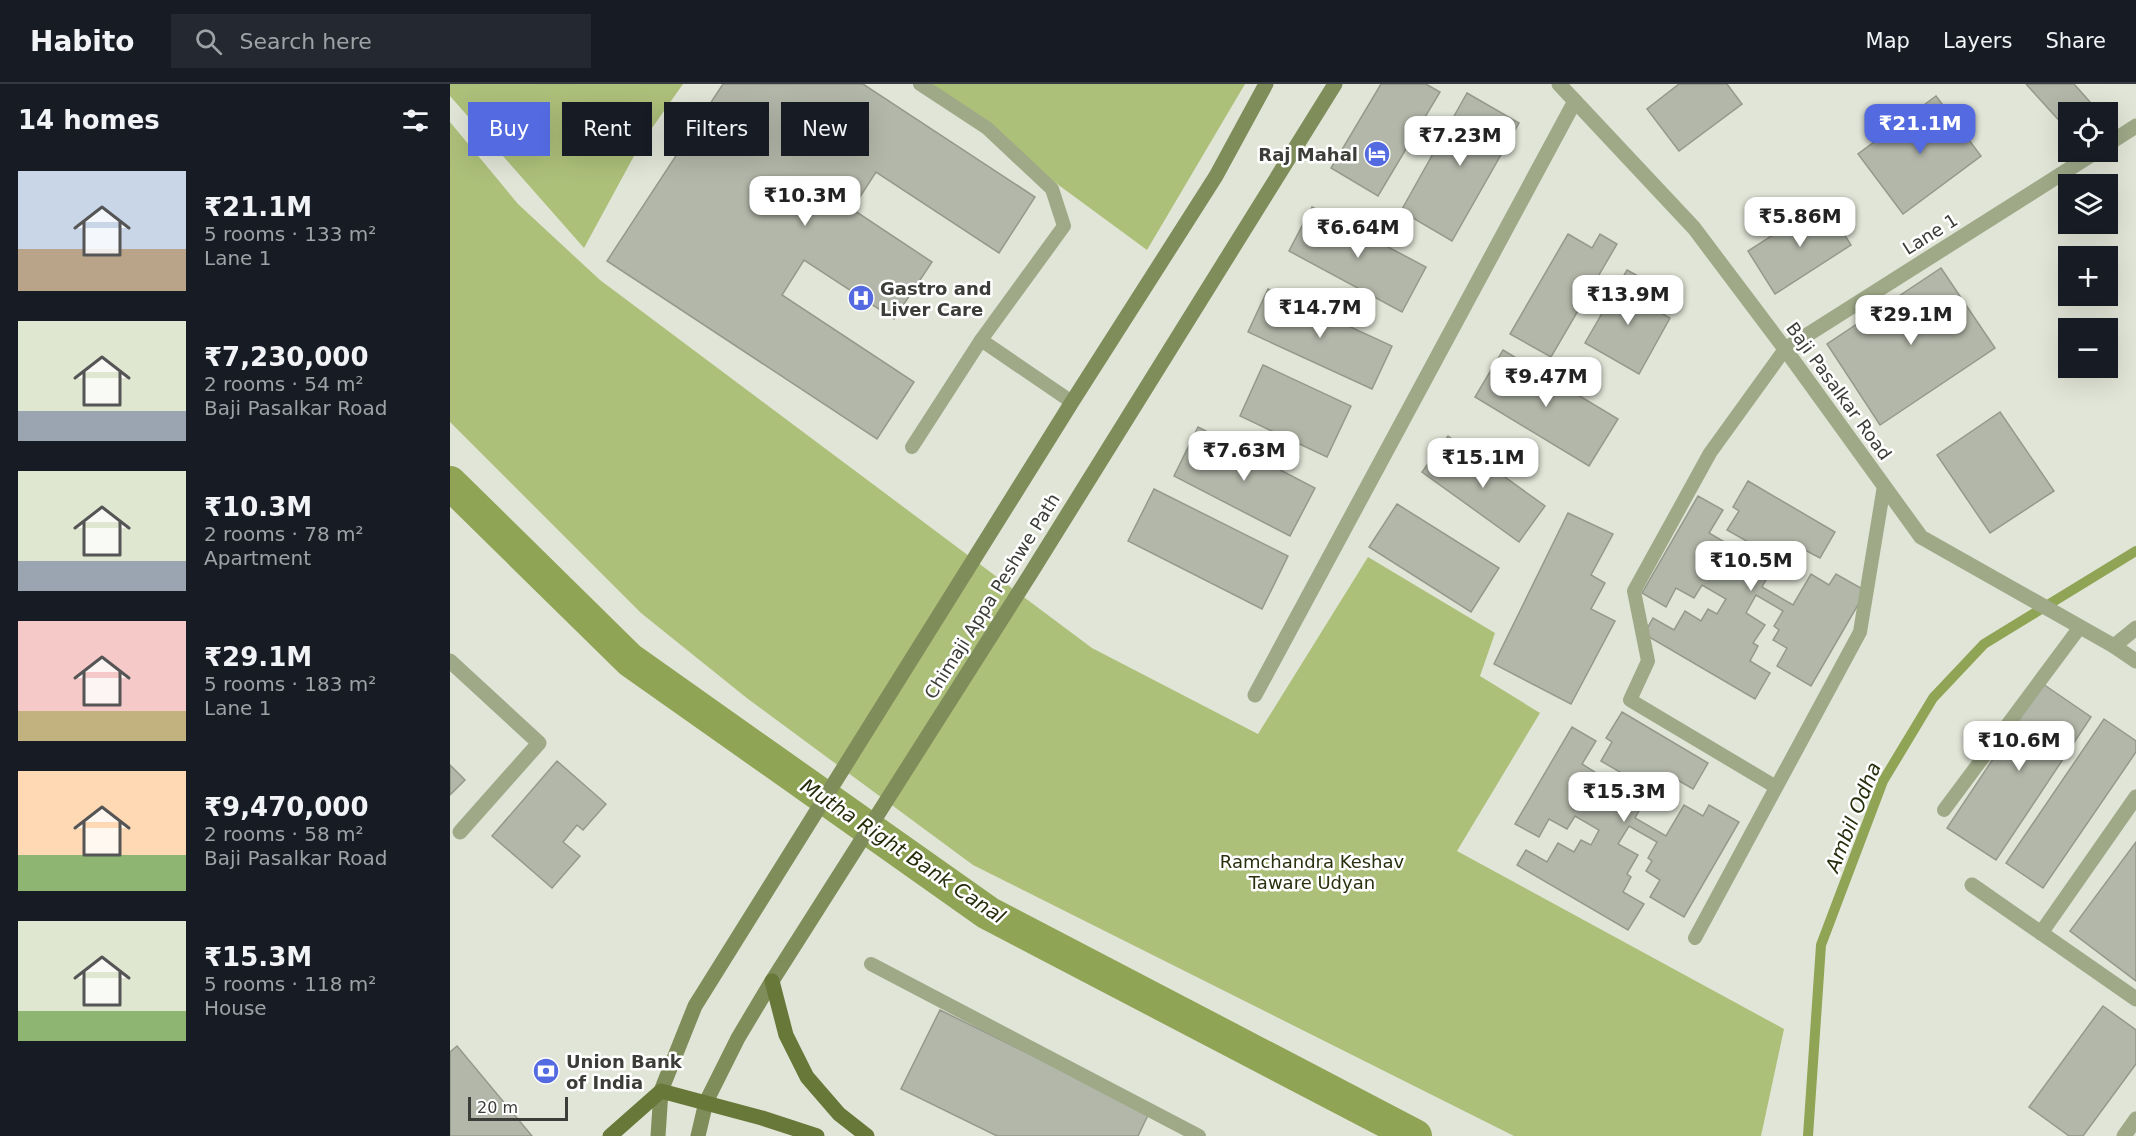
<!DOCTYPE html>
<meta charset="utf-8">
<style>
body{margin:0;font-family:"DejaVu Sans",sans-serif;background:#242831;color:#f1f3f6;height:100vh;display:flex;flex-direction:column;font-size:22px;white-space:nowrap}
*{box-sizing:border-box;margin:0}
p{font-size:20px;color:#9ea1a6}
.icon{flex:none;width:33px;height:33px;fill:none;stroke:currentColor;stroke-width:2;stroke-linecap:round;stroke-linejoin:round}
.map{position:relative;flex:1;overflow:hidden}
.panel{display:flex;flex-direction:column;background:#171b24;width:450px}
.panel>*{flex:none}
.banner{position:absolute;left:18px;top:18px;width:570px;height:54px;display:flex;gap:12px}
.controls{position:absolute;left:1608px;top:18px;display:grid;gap:12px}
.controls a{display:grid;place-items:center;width:60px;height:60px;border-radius:0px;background:#171b24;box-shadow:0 6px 24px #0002;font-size:30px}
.scale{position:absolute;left:18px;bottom:15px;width:100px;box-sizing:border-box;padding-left:6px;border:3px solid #3c3d38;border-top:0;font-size:16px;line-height:21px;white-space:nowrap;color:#3c3d38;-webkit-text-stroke:4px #fff;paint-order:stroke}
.price{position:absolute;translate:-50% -51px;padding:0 14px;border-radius:12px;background:#fff;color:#222;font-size:20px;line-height:39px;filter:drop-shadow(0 2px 3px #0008)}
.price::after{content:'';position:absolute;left:50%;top:36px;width:18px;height:14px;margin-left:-9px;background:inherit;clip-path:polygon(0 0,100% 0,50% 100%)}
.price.current{background:#536ae0;color:#fff}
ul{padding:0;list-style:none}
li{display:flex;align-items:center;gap:18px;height:150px;padding:0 18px}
li span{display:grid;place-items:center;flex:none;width:168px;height:120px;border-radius:0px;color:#555}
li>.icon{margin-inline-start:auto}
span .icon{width:72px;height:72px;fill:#fffc;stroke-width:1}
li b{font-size:26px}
h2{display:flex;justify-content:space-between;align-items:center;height:72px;padding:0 18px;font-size:26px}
.chip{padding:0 21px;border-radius:0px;background:#171b24;box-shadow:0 6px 24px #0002;font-size:21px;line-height:54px}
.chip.current{background:#536ae0;color:#fff}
header{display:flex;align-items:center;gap:36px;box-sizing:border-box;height:84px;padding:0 30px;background:#171b24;border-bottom:2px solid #363941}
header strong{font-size:28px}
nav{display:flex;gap:33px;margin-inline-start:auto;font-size:21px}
.search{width:420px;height:54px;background:#242831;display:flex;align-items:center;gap:15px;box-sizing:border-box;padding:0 21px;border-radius:0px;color:#9ea1a6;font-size:22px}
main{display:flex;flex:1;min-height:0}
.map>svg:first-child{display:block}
.green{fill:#adc07a}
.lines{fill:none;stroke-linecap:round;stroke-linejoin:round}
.stream{stroke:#90a456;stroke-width:10}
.canal{stroke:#90a456;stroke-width:34}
.building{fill:#b3b7a9;stroke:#95998c;stroke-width:1.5}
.lane{stroke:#9fa988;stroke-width:14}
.street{stroke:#9fa988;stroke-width:15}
.secondary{stroke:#7f8d5b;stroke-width:15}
.primary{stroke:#687839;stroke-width:15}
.labels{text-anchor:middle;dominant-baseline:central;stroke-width:5;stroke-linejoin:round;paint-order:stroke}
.poi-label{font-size:18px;font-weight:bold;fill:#3c3d38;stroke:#fff;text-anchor:start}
.street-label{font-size:18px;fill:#3c3d38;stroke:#fff}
.park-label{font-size:18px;fill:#28300e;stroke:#fff}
.water-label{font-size:20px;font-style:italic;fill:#252d0b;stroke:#fff}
</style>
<header>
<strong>Habito</strong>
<div class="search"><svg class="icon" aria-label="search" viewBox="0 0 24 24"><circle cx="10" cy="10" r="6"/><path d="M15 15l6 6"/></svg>Search here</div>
<nav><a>Map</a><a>Layers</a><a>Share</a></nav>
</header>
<main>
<section class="panel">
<h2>14 homes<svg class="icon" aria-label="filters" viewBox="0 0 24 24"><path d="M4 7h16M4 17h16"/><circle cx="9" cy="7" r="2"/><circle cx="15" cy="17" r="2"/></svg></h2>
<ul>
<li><span style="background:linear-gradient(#c9d6e8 65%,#b9a48a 0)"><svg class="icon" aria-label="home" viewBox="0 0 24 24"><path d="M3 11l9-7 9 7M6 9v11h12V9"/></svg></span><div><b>₹21.1M</b><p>5 rooms · 133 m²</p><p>Lane 1</p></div></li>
<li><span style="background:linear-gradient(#dfe7d0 75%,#9aa5b1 0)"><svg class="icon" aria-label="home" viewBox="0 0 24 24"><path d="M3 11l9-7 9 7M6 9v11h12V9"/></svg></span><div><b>₹7,230,000</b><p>2 rooms · 54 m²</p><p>Baji Pasalkar Road</p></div></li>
<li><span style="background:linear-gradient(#dfe7d0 75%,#9aa5b1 0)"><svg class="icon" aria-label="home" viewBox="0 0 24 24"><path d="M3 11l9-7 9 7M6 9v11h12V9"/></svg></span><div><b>₹10.3M</b><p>2 rooms · 78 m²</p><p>Apartment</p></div></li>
<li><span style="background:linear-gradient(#f6c9c9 75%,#c2b280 0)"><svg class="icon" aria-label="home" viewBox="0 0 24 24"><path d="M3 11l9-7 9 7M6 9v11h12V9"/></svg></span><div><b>₹29.1M</b><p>5 rooms · 183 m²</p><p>Lane 1</p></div></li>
<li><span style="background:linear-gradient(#ffd9b3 70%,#8fb573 0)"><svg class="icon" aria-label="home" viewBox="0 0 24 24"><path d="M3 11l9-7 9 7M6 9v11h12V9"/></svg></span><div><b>₹9,470,000</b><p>2 rooms · 58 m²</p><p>Baji Pasalkar Road</p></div></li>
<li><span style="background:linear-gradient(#dfe7d0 75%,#8fb573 0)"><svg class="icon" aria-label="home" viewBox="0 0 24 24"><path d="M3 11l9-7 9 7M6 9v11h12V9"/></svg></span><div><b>₹15.3M</b><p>5 rooms · 118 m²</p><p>House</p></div></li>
</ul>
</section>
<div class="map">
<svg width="1686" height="1052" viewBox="0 0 1686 1052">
<rect width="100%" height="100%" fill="#e1e5d7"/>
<g class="green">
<path d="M0,0H233L190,61L134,164L0,12Z"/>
<path d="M471,0H795L697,166Z"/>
<path d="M0,38L68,120L150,196L642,564L808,650L918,473L1045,549L1030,592L1090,629L1007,767L1334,945L1311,1052H1064L523,781L298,615L191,529L0,338Z"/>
</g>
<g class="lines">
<path class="stream" d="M1358,1052L1371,861L1433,697L1483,614L1534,560L1686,467"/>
<path class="canal" d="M0,399L180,576L538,829L965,1052"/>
</g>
<g class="building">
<path d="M273,0H413L585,113L549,169L426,88L402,125L482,178L444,235L354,176L332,211L464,298L427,355L157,177Z"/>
<path d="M931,0H976L990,8L928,112L881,84Z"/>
<path d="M1229,0H1277L1292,20L1229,67L1197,25Z"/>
<path d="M1576,0H1624L1640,18L1629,28H1618V38L1614,42Z"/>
<path d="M1017,9L1069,39L1002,157L951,127Z"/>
<path d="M1486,12L1531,72L1453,130L1408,70Z"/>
<path d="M1374,118L1401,161L1325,210L1298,167Z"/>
<path d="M862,123L976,183L952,228L839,167Z"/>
<path d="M1118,150L1142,164L1150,150L1167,160L1101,273L1060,250Z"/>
<path d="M1491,184L1545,264L1430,341L1377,260Z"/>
<path d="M1177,186L1197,197L1186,215L1220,234L1189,290L1135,259Z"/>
<path d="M818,205L942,262L922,305L798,248Z"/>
<path d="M1053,266L1168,335L1139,382L1025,313Z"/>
<path d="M813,281L901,322L877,373L790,332Z"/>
<path d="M1550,328L1604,407L1540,449L1487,371Z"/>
<path d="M748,343L865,404L840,452L724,392Z"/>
<path d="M998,352L1095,422L1069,458L972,388Z"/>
<path d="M1298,397L1385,448L1370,474L1353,465L1341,484L1314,469L1308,479L1321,487L1312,503L1343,521L1361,490L1379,501L1386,490L1416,507L1361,602L1327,582L1337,564L1323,556L1329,546L1324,542L1333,527L1306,511L1296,529L1315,541L1303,559L1308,562L1300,577L1320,589L1305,615L1194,550L1203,534L1224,546L1235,527L1251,537L1258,525L1267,530L1276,515L1252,501L1244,514L1226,504L1216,523L1192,509L1248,412L1273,426L1259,449L1278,460L1268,478L1278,484L1289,466L1302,474L1309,464L1277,446L1289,427L1283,423Z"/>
<path d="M704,405L838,472L812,525L678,457Z"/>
<path d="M947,420L1049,484L1021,528L919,463Z"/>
<path d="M1118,429L1163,450L1141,491L1155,499L1141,525L1165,537L1121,620L1044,580Z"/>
<path d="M1593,600L1641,633L1546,776L1497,744Z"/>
<path d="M1172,628L1258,679L1243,705L1226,695L1215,716L1187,699L1181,710L1194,718L1185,734L1216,752L1234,721L1253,732L1259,721L1289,738L1234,833L1200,813L1210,796L1196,787L1202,777L1198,774L1207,758L1179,742L1168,760L1188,771L1177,790L1181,793L1173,808L1194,820L1178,846L1067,781L1076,766L1097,778L1108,759L1124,768L1131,756L1141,761L1149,746L1125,732L1117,745L1099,735L1089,753L1065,740L1122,643L1146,657L1132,680L1151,692L1141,710L1151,715L1162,697L1176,706L1182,695L1151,677L1162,658L1156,654Z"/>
<path d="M1654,635L1686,657V668L1593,804L1556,779Z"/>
<path d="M107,677L156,720L133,746L127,741L113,758L130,772L102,804L42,752Z"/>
<path d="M0,681L15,696L0,711Z"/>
<path d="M1686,758V897L1620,847Z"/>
<path d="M1653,922L1686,946V980L1633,1052H1619L1579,1023Z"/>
<path d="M490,926L699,1029L688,1052H547L451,1005Z"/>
<path d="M7,962L82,1052H0V968Z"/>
</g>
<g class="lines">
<g class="lane">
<path d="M470,0L537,44L602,105L614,142L531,256L622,318"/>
<path d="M462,363L531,256"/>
<path d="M1326,703L1180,616L1198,577L1184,507L1260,369L1335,265"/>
<path d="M1494,726L1630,543"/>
<path d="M1245,854L1410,548L1434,402"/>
<path d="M421,880L749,1052"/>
</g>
<g class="street">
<path d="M1109,0L1244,144L1335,265L1471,453L1664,562L1686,577"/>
<path d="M1658,60L1686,42"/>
<path d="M1335,265L1646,68"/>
<path d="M1664,562L1686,544"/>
<path d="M0,577L89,659L10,748"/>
<path d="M805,611L1125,17"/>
<path d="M1522,801L1686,915"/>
<path d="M1591,849L1686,713"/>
<path d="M1674,1052L1686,1035"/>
</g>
<g class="secondary">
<path d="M208,1052L211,1007L245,922L622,318L766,92L816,0"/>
<path d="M248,1052L256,1018L288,954L322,897L581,489L885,0"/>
</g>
<g class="primary">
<path d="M322,897L336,951L357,993L389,1030L417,1052"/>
<path d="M160,1052L211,1007L312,1034L367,1052"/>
</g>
</g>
<defs>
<symbol id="hotel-disc" viewBox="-11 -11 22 22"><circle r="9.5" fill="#536ae0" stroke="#fff"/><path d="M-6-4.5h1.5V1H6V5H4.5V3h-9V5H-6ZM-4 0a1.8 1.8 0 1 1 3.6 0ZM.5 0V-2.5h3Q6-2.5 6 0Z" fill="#fff"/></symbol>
<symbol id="hospital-disc" viewBox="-11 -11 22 22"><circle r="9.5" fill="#536ae0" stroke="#fff"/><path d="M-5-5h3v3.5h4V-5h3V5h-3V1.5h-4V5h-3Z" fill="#fff"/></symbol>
<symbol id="bank-disc" viewBox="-11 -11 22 22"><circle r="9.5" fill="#536ae0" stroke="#fff"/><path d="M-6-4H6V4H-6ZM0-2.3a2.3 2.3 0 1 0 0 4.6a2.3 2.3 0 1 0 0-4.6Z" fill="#fff"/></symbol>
</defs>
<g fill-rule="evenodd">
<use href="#hotel-disc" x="912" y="55" width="30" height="30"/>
<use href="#hospital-disc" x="396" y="199" width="30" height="30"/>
<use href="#bank-disc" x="81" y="972" width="30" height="30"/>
</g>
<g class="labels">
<g class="poi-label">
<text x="908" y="70" text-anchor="end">Raj Mahal</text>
<text x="430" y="204">Gastro and<tspan x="430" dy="21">Liver Care</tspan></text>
<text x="116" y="977">Union Bank<tspan x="116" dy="21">of India</tspan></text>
</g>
<g class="street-label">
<text transform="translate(1480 150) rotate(-32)">Lane 1</text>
<text transform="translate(1389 307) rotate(54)">Baji Pasalkar Road</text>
<text transform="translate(542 512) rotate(-58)">Chimaji Appa Peshwe Path</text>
</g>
<g class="park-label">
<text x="862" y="777">Ramchandra Keshav<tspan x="862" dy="21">Taware Udyan</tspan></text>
</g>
<g class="water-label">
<text transform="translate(1403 733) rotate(-68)">Ambil Odha</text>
<text transform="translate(453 767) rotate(34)">Mutha Right Bank Canal</text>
</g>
</g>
</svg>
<div class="controls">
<a><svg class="icon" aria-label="locate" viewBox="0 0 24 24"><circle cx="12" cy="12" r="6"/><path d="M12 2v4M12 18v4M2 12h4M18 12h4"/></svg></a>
<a><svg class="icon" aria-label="layers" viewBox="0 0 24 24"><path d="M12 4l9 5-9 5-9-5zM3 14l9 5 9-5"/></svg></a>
<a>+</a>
<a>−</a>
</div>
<div class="scale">20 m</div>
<b class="price current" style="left:1470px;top:71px">₹21.1M</b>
<b class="price" style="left:1010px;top:83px">₹7.23M</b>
<b class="price" style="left:355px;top:143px">₹10.3M</b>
<b class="price" style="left:1350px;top:164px">₹5.86M</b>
<b class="price" style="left:908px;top:175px">₹6.64M</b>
<b class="price" style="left:1178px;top:242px">₹13.9M</b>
<b class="price" style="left:870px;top:255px">₹14.7M</b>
<b class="price" style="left:1461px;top:262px">₹29.1M</b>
<b class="price" style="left:1096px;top:324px">₹9.47M</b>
<b class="price" style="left:794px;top:398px">₹7.63M</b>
<b class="price" style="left:1033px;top:405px">₹15.1M</b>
<b class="price" style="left:1301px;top:508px">₹10.5M</b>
<b class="price" style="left:1569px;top:688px">₹10.6M</b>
<b class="price" style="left:1174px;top:739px">₹15.3M</b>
<div class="banner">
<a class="chip current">Buy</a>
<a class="chip">Rent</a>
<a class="chip">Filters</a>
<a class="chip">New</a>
</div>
</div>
</main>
